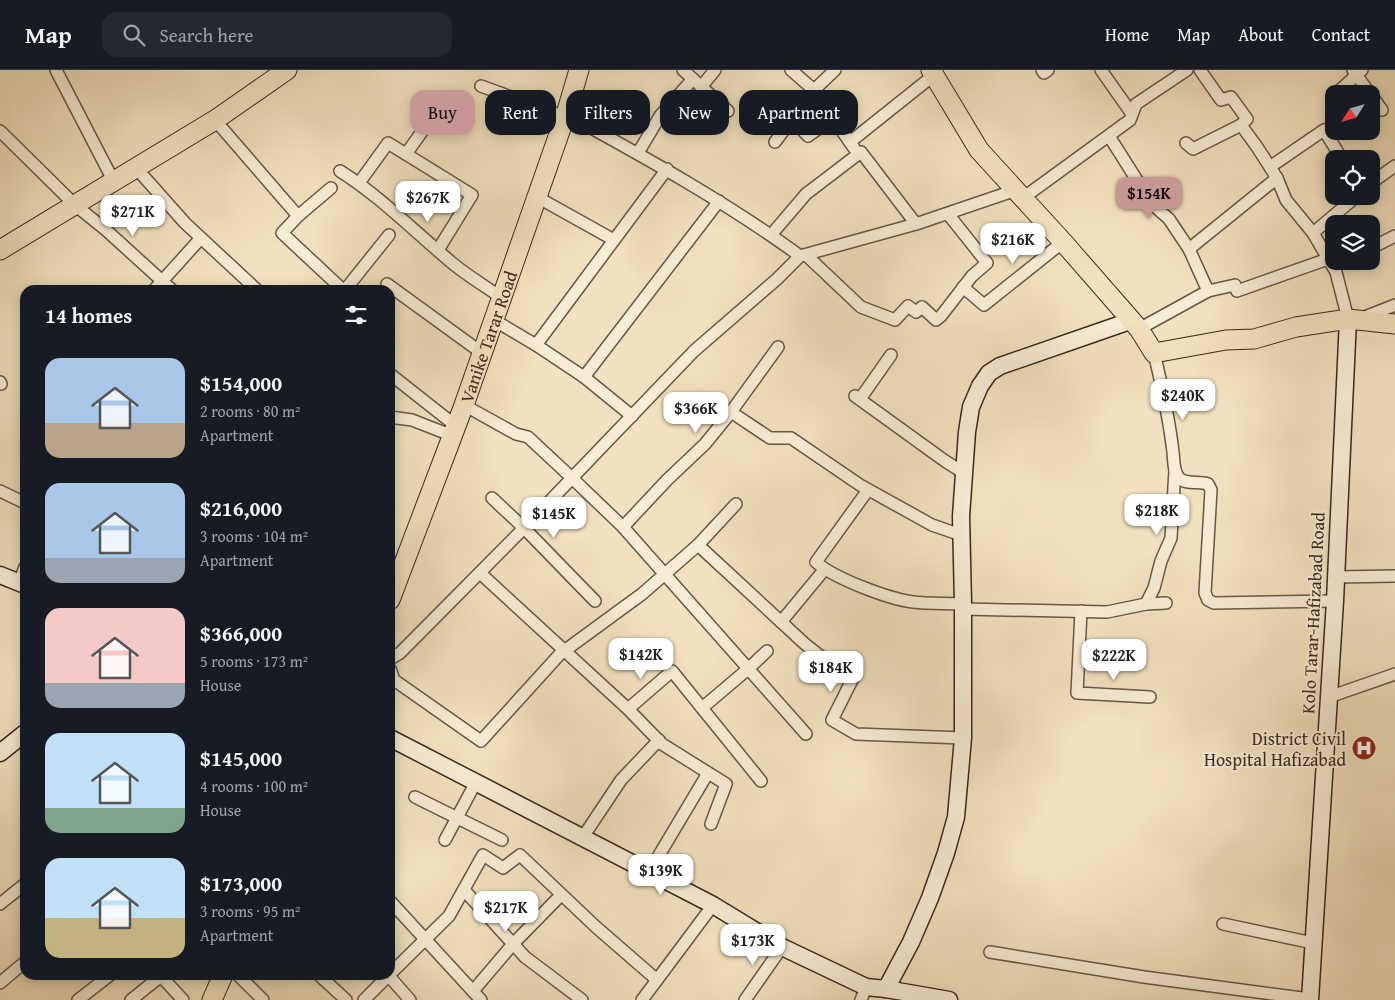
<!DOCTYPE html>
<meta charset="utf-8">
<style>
body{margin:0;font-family:"Gentium Book Plus",serif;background:#242831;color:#f1f3f6;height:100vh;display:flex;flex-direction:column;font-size:19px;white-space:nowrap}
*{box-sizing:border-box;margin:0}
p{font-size:16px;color:#9ea1a6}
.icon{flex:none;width:28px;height:28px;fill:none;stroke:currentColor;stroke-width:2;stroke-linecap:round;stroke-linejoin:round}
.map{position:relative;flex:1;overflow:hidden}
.details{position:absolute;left:20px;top:215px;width:375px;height:695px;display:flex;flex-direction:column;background:#171b24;border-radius:15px;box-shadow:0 2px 12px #0003}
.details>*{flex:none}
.hud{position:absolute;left:410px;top:20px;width:475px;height:45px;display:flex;gap:10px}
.needle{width:32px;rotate:233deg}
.tools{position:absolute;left:1325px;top:15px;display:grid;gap:10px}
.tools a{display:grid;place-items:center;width:55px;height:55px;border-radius:10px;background:#171b24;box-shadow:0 2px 12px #0003;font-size:25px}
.price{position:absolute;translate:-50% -42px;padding:0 11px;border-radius:10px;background:#fff;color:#222;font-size:16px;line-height:32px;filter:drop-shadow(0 1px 2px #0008)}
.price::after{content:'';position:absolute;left:50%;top:30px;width:15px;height:11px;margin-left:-8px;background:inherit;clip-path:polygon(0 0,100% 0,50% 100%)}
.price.active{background:#c59692;color:#111}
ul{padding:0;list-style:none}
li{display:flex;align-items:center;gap:15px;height:125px;padding:0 25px}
li span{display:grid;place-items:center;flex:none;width:140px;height:100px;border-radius:15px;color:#555}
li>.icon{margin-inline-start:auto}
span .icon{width:60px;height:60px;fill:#fffc;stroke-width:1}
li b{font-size:21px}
h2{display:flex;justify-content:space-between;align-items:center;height:60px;padding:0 25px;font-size:21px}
.chip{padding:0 18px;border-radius:15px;background:#171b24;box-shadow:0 2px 12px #0003;font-size:18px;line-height:45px}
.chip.active{background:#c59692;color:#111}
header{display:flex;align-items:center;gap:30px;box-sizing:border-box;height:70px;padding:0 25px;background:#171b24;border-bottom:1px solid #363941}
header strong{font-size:24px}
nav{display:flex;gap:28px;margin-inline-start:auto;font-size:18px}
.search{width:350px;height:45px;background:#242831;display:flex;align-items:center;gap:12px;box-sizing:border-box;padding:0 18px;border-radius:15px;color:#9ea1a6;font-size:19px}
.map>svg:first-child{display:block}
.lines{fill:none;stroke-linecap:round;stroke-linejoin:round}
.street-casing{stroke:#685647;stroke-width:14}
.secondary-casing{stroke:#3a271f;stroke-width:19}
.primary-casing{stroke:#3a271f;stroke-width:21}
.street{stroke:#f7ecd5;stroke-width:11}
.secondary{stroke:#f7ecd5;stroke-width:16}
.primary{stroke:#f2e1be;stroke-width:19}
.labels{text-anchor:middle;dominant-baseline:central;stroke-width:4;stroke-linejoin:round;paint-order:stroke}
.street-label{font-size:18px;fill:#3a271f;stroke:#f7ecd5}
.poi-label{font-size:18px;fill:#3a271f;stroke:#f7ecd5;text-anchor:end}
</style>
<header>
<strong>Map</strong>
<div class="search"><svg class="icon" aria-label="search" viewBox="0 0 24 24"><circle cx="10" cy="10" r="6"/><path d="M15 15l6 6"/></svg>Search here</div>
<nav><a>Home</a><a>Map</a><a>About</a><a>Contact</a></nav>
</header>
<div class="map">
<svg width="1395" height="930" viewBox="0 0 1395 930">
<rect width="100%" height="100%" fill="#f2e1be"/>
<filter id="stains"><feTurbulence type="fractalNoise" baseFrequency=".004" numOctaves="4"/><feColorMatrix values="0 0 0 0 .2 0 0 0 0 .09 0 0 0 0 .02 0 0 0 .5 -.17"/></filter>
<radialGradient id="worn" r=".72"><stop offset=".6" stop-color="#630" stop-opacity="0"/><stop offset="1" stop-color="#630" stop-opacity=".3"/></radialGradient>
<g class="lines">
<defs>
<g id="street">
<path d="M56,0L114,112"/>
<path d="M683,0L728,41"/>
<path d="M791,0L814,20"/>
<path d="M1042,0L1044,3L1048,0"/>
<path d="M1101,0L1132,44"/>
<path d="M1200,0L1221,30L1231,27L1247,49L1241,55L1257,77L1277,108L1286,130L1313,163L1336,202L1348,249"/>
<path d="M1353,0L1370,24"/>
<path d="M481,16L565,47"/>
<path d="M701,17L715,0"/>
<path d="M1338,22L1362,0"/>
<path d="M1371,25L1382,40"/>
<path d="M566,44C646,88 726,132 800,186"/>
<path d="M792,49L808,66L833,48L854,78"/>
<path d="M215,50L298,146"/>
<path d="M0,61L75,135L106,160L172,220"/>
<path d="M1109,66L1152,134L1169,149L1189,179L1208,221"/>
<path d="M775,72L814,20L835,0"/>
<path d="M850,72L934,5"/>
<path d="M1186,73L1193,79L1241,55"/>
<path d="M638,83L660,46L693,9"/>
<path d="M406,84L436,42"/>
<path d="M1270,97L1324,60L1342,89"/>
<path d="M137,99L185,153L257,220"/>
<path d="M340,101C381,127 414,161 451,192C466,205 485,216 502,228"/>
<path d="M359,113L388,73L472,125L438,180"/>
<path d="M1371,113L1395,96"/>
<path d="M331,118L298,146L282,163L343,220"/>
<path d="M537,127L614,170"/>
<path d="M1023,128L1130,50L1136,34L1187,0"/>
<path d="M1313,163L1357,126"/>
<path d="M771,165L806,124L861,82L916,154"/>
<path d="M1371,178L1395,166"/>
<path d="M1189,179L1277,108"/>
<path d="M806,185L861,237L895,250L908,236L916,242L922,237L936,250L941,246L972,206L987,193L948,144"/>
<path d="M387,214L482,283"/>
<path d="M963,217L984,235L1063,172"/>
<path d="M154,220L201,168"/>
<path d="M345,220L389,165"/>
<path d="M1362,248L1395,235"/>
<path d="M494,250L536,275L584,307L632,346"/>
<path d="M1139,259L1208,221L1235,215L1237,221L1328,189"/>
<path d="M536,275L667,99"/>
<path d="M1154,283C1162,316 1169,348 1173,382C1174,390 1173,401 1179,408C1186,415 1199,411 1208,414L1211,420L1205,523L1208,530L1214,533L1335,531"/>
<path d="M390,304L456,356"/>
<path d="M584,307L719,131"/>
<path d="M0,312L1,314"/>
<path d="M855,326L945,391L964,403"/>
<path d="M860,329L891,285"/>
<path d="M464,335L516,364L528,367L572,408L623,457L806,664"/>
<path d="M731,342L770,368H791L860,415L932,455L961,465"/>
<path d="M390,347L412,350L453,366"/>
<path d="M868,420L816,492C833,508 889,529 913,532C929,534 947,533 963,534"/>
<path d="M0,421L25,433"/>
<path d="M492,428L524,458L595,531"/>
<path d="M623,457L667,410L705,374L731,342L778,277"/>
<path d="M698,475L805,574L828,592L853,608L832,650L856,664L963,668"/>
<path d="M480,503L628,639L662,674L726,714L711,754"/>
<path d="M1336,507L1395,506"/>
<path d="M19,513L25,497"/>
<path d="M1146,534L1154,518L1161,491L1171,468L1175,400"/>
<path d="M963,539L1107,542L1146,534L1166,533"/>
<path d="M1081,541L1077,623L1150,627"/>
<path d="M781,552L824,500"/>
<path d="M390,589L400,583L524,458L694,281L777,209L800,186L916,154L1016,120"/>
<path d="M390,599L394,610L481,671L560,584L642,524L698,475L736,434"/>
<path d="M1329,627L1395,604"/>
<path d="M702,638L748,599L767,581"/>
<path d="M628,639L672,601L761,711"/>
<path d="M415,727L502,770"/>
<path d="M583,767L621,710L659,670"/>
<path d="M445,770L476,712"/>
<path d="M649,802L708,703"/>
<path d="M464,820L525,887L582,930"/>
<path d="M390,831L481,930"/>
<path d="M0,834L25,814"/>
<path d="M1223,854L1313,873"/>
<path d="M990,882L1144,907L1310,929"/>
<path d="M390,904L449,846L483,785L503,798L520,785L596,857L657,910"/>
<path d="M160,905L183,930"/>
<path d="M238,905L263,930"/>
<path d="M319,905L346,930"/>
<path d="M388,905L410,930"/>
<path d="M0,913L25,892"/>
<path d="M473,921L513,874L561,825"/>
<path d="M78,930L110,905"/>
<path d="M131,930L161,906"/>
<path d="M364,930L389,905"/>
<path d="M642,930L713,835"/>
<path d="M745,930L782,877"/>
<path d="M861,930L866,917"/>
</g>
<g id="secondary">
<path d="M0,505L25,515"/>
<path d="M390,668L713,835L782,877L866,917L886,919L949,930"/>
<path d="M0,683L25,663"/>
<path d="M886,919L911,872L930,828L946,783L956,747L963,668V534L961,446L967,362L971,337L980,316L989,303L1000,296L1130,251"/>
<path d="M1310,930L1335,531L1348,249"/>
</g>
<g id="primary">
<path d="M931,0L979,80L1063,172L1139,259L1154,283L1226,270L1254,269L1296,257L1348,249L1395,254"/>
<path d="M0,180L215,50L287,0"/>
<path id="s1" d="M390,530L464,335L566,44L579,0"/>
<path d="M212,930L223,905"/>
</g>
</defs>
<use href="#street" class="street-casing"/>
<use href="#secondary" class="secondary-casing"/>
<use href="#primary" class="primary-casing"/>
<use href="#street" class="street"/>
<use href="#secondary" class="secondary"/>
<use href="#primary" class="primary"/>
</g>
<defs>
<symbol id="hospital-disc" viewBox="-11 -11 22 22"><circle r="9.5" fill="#8f2418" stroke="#f7ecd5"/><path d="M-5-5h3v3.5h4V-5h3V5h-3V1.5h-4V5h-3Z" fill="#fff"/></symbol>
</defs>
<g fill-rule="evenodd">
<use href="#hospital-disc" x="1350" y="664" width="28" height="28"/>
</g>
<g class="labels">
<g class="street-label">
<text stroke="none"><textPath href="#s1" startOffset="281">Vanike Tarar Road</textPath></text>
<text transform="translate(1313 543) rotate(-87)">Kolo Tarar-Hafizabad Road</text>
</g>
<g class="poi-label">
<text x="1346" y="668">District Civil<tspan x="1346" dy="21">Hospital Hafizabad</tspan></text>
</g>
</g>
<rect width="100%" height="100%" filter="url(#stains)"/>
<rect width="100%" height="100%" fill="url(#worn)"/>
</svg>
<div class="tools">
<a><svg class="needle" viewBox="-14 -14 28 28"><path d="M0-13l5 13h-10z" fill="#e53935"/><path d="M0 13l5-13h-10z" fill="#9ea1a6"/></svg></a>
<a><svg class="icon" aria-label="locate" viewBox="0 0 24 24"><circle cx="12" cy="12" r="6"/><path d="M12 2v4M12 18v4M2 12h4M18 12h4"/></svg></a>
<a><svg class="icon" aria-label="layers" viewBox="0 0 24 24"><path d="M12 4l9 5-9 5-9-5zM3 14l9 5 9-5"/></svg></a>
</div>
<b class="price active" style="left:1149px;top:149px">$154K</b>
<b class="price" style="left:428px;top:153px">$267K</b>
<b class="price" style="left:133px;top:167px">$271K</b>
<b class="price" style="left:1013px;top:195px">$216K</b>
<b class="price" style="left:1183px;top:351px">$240K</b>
<b class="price" style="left:696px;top:364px">$366K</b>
<b class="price" style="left:1157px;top:466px">$218K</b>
<b class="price" style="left:554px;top:469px">$145K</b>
<b class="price" style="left:641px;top:610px">$142K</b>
<b class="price" style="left:1114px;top:611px">$222K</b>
<b class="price" style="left:831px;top:623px">$184K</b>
<b class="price" style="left:661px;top:826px">$139K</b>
<b class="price" style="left:506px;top:863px">$217K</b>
<b class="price" style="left:753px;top:896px">$173K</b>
<div class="hud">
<a class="chip active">Buy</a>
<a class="chip">Rent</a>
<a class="chip">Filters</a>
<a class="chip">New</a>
<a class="chip">Apartment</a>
</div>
<section class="details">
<h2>14 homes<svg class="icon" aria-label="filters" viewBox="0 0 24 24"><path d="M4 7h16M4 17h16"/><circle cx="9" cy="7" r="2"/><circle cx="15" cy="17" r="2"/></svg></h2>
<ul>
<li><span style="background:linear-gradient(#a9c7e8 65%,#b9a48a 0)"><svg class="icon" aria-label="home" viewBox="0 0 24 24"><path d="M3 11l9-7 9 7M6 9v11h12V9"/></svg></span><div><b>$154,000</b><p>2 rooms · 80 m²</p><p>Apartment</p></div></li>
<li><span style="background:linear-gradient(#a9c7e8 75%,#9aa5b1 0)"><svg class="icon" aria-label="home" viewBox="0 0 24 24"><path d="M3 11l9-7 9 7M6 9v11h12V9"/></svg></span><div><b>$216,000</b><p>3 rooms · 104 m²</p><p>Apartment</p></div></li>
<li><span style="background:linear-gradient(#f6c9c9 75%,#9aa5b1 0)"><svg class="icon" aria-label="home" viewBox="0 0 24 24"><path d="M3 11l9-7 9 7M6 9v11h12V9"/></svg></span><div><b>$366,000</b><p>5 rooms · 173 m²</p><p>House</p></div></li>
<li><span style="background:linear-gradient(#bfe0f5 75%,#7fa58c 0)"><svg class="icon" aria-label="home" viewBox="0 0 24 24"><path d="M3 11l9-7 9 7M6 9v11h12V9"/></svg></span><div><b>$145,000</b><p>4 rooms · 100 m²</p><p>House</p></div></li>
<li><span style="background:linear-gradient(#bfe0f5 60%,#c2b280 0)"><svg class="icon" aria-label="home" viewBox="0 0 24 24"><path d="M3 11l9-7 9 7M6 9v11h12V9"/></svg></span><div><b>$173,000</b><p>3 rooms · 95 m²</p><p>Apartment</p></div></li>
</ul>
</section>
</div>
